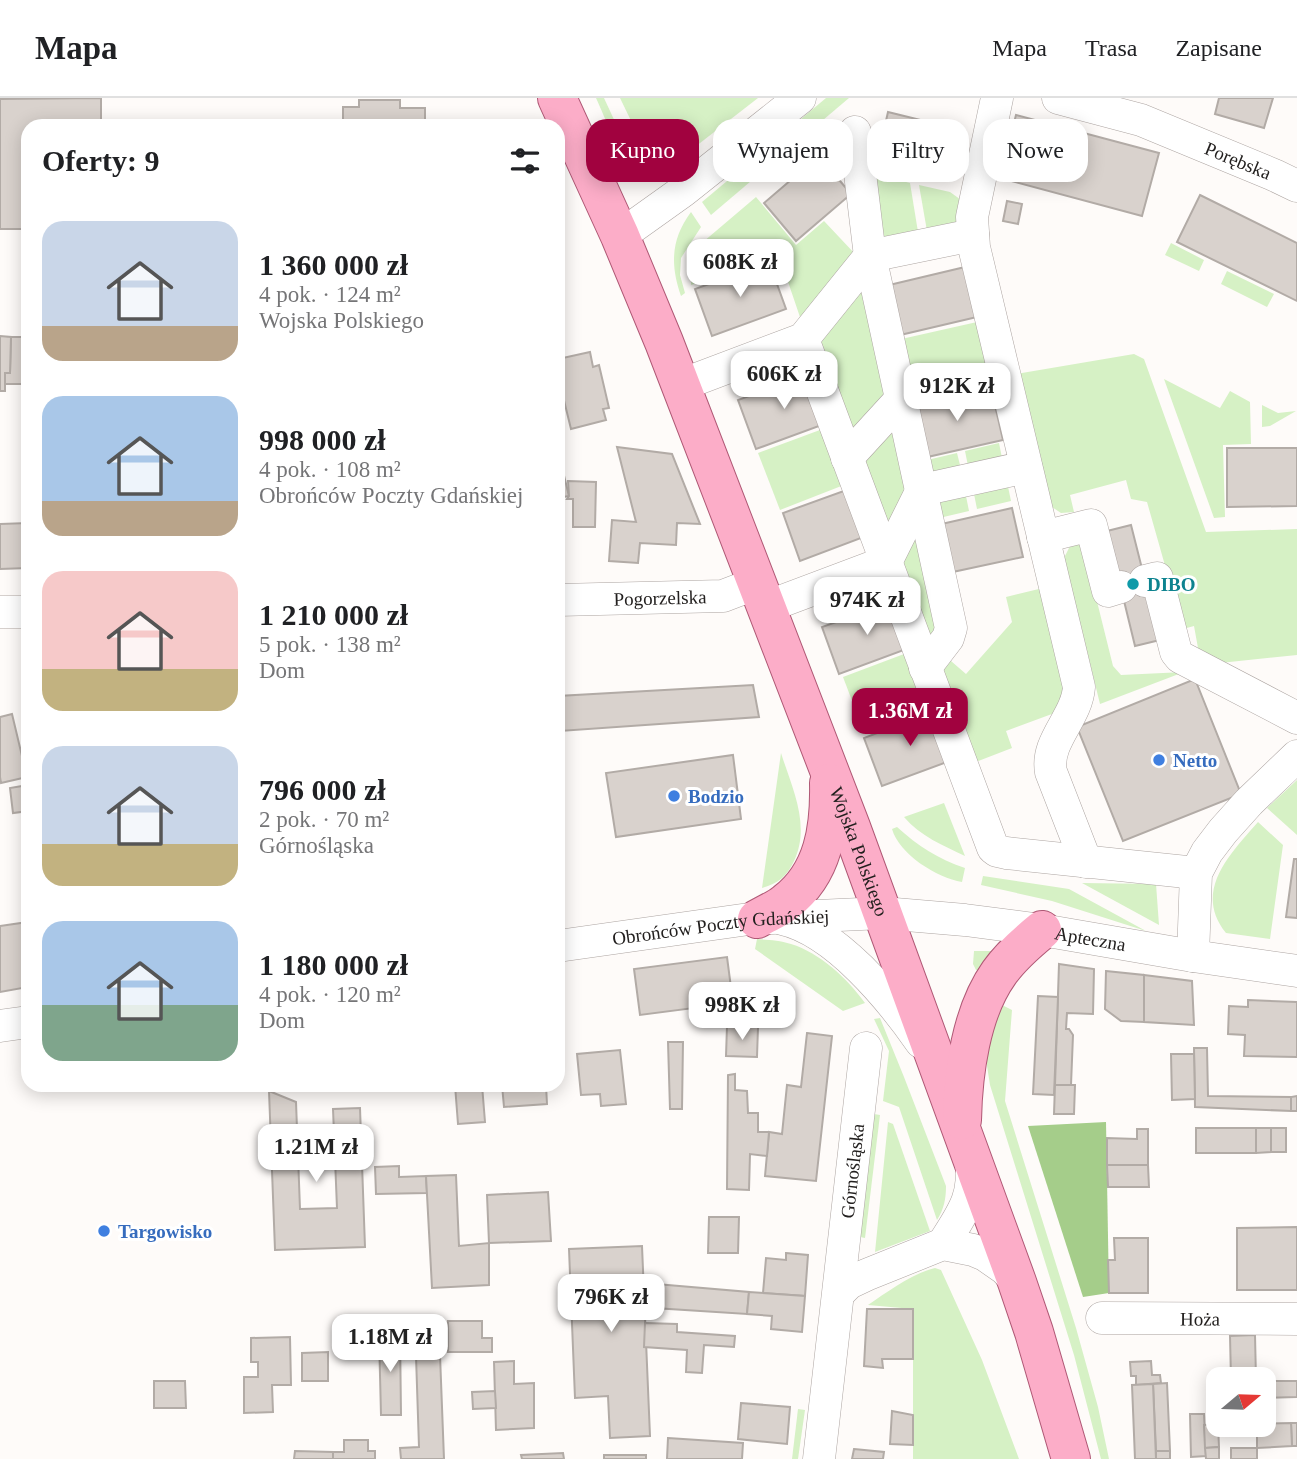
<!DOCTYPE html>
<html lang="pl">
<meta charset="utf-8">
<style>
body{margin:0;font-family:Georgia,serif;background:#f6f6f6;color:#202124;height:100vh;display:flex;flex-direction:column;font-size:26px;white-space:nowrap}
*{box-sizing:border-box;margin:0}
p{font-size:23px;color:#757577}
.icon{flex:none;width:38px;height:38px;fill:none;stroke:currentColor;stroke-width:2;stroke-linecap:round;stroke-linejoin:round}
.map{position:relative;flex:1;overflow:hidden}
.panel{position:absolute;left:21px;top:21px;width:544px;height:973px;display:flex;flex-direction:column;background:#fff;border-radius:21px;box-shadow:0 4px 18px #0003}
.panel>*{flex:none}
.hud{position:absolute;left:586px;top:21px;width:606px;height:63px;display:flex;gap:14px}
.needle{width:46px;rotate:71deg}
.buttons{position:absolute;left:1206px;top:1269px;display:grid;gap:14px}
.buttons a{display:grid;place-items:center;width:70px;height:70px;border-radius:14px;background:#fff;box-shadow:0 4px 18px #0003;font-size:35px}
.price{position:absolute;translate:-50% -60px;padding:0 16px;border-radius:14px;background:#fff;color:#222;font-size:23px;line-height:46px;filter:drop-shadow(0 2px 4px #0008)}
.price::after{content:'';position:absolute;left:50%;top:42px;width:21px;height:16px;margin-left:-10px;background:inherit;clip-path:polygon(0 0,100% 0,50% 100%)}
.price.current{background:#a1023f;color:#fff}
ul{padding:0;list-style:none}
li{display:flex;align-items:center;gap:21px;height:175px;padding:0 21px}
li span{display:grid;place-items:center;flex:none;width:196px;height:140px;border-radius:21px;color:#555}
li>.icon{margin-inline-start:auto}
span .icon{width:84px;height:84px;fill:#fffc;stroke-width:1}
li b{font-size:30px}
h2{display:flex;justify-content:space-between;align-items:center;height:84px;padding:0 21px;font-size:30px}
.pill{padding:0 24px;border-radius:21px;background:#fff;box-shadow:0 4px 18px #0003;font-size:24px;line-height:63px}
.pill.current{background:#a1023f;color:#fff}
header{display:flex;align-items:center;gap:42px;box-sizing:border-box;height:98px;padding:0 35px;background:#fff;border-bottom:2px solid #e0e0e0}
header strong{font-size:33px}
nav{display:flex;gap:38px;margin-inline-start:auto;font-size:24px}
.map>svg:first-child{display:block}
.green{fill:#d6f1c5}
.forest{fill:#a5cd8a}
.building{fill:#d9d2cd;stroke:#b2aba6;stroke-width:2}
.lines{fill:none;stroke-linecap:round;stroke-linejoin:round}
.minor-casing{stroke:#ada5a2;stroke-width:33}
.major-casing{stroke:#af5875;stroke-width:40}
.minor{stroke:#fff;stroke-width:32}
.major{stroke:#fcadc8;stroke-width:38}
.culture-dot{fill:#0f9aa8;stroke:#fff;stroke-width:2.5}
.shop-dot{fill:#3f7fe0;stroke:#fff;stroke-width:2.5}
.labels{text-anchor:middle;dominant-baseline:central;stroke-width:6;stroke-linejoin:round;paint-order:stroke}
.street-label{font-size:19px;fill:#23201f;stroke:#fff}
.culture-label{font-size:19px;font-weight:bold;fill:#0d838f;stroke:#fff;text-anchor:start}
.shop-label{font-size:19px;font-weight:bold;fill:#366cbe;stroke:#fff;text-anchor:start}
</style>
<header>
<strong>Mapa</strong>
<nav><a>Mapa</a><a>Trasa</a><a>Zapisane</a></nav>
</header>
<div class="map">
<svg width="1297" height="1361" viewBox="0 0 1297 1361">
<rect width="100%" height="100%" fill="#fefbf9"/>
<g class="green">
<path d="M596,0H604L629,54L637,64L659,81C649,79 640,77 633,70C618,56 605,19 596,0Z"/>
<path d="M620,0H758L673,66L656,53L636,33Z"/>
<path d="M826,0H849L711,117L702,104Z"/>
<path d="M868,74L910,85L918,134L877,142Z"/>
<path d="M919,87L950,94L964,104L959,127L927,133Z"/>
<path d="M756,99L796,147L824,123L856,157L802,225L784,172L771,158L691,187L693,160L703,144Z"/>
<path d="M691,114L701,129L681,160L680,177L685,195L681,198C670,167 671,141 691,114Z"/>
<path d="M1171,145L1204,162L1199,173L1165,157Z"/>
<path d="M1227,173L1274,196L1267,209L1221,186Z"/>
<path d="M868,181L893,291L849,342L813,245Z"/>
<path d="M977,224L991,287L911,305L897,242Z"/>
<path d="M1134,256L1144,261L1206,434L1297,431V557L1220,565L1204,558L1198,550L1194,528L1183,531L1147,404L1131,401L1126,382L1070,397L1074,414L1061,415L1052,409L1016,276Z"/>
<path d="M1164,281L1220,310L1230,293L1250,304L1251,346L1223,347L1225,419L1214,420Z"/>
<path d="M1262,307L1278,315L1296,313L1270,328L1262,329Z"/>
<path d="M899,315L916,389L890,439L860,359Z"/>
<path d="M828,329L849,385L780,412L758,355Z"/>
<path d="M999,345L1003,365L969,373L965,353Z"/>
<path d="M957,355L962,375L928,383L923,363Z"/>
<path d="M1007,384L1011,403L977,411L973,391Z"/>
<path d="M965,393L969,413L935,421L931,401Z"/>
<path d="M920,417L936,536H919L893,468Z"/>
<path d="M1082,443L1113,568L1121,577L1184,574L1100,606L1064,460L1071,446Z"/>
<path d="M1043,490L1068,598L1060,613L1006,633L1012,650L968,667L936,581L951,563L966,576L1012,524L1006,499Z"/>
<path d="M912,553L931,603L862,629L843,579Z"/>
<path d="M781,655C792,690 811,727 794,763C787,778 779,785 762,790Z"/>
<path d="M1297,682V737L1267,710Z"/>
<path d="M944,705L965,758C944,748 920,738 904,719Z"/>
<path d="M1258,724L1283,747L1270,841L1226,835C1192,793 1231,755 1258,724Z"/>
<path d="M897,729C918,748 938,761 965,770L962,784C937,780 899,756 892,731Z"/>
<path d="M983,778L1069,791L1146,833L1052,803L981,787Z"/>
<path d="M1082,785L1156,786L1159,827Z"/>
<path d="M757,841C769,842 779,842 791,846C820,855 847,880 865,905L843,913L755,851Z"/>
<path d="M974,853H1007L987,877L976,872L973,866Z"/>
<path d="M1000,906L1012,912L1005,1003L1076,1230L1098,1309L1109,1361H1101L1074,1257L990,987L985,955Z"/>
<path d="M880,920L904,979L946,1088C946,1101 944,1111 937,1122L899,1009L883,1003L889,953L874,921Z"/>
<path d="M874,1016L880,1017L865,1140L860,1139Z"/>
<path d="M888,1024L893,1026L930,1133L875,1154Z"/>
<path d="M935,1170L941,1172L982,1262L1019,1361H913V1211L868,1207C887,1194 913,1175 935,1170Z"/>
<path d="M798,1311L805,1312L798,1361H792Z"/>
</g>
<path class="forest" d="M1106,1024L1109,1195L1083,1199L1028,1028Z"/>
<g class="building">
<path d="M101,0V28H28V131H0V1Z"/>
<path d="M1219,0H1273L1264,30L1215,16Z"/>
<path d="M359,2H400V10H425V28H333V22H343V9H359Z"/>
<path d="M888,14L965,33L954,80L877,62Z"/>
<path d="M1016,17L1159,55L1142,118L1000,80Z"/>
<path d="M819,58L851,96L796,143L764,105Z"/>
<path d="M1200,97L1297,145V203L1177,144Z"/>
<path d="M1007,103L1022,106L1018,126L1003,123Z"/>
<path d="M769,164L786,211L712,238L695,191Z"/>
<path d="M965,169L977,219L896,238L885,188Z"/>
<path d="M25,224H28V286H5V275H10L11,239H24Z"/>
<path d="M0,238L11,239L10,275H5V293H0Z"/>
<path d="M590,254L593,269L599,267L609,310L603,311L606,322L571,331L558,278V261Z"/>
<path d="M811,275L830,324L756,351L738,302Z"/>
<path d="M991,290L1003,342L923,360L911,308Z"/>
<path d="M617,349L672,356L700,426L677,425L676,447L640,445L638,465L609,463L612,422L636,424Z"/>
<path d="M1227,350H1297V408L1227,409Z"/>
<path d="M558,353L569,398L558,400Z"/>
<path d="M568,383L596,384L595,429H573V401H567L569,398Z"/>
<path d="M852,390L869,437L800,463L783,415Z"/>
<path d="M1012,410L1023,459L948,475L937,427Z"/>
<path d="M28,425V470L0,471V426Z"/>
<path d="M1131,427L1160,542L1135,548L1107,433Z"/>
<path d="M895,503L912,549L839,576L822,529Z"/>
<path d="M1195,581L1241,696L1123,743L1077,629Z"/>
<path d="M753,587L759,619L560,633L558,598Z"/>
<path d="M937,612L955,661L882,688L864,640Z"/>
<path d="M12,616L27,679L1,685L0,679V619Z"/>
<path d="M733,657L741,721L616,739L606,675Z"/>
<path d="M28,687V713L13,715L10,690Z"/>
<path d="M1294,761H1297V820L1286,819Z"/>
<path d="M28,824V889L0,894V828Z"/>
<path d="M727,859L733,905L640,917L634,871Z"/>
<path d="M1059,866L1094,871L1093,916L1067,915L1066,931H1069L1073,937L1071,987H1055Z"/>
<path d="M1106,873L1144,877V924L1121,923L1105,911Z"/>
<path d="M1144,877L1192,883L1194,927L1144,924Z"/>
<path d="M1038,898L1058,899L1054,997L1033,996Z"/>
<path d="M1248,902L1297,904V959L1244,958L1245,937L1228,936L1229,908L1248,909Z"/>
<path d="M727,928L758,929L757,959L726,958Z"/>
<path d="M807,935L832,938L816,1083L765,1078L769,1034L782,1036L787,987L801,989Z"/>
<path d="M668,944H683L682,1011H670Z"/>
<path d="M1194,950H1207L1208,998L1291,999V1013L1195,1009Z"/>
<path d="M620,952L626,1006L601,1008L600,996L581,997L577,956Z"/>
<path d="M1171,956H1194L1195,1001L1172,1002Z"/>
<path d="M735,976V992L747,993L748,1015H758V1034H769L767,1058L750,1056L749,1092L727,1091L728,977Z"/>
<path d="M455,987H482L485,1024L458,1026Z"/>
<path d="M502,987H546L547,1006L504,1009Z"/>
<path d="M1055,987H1075L1074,1016H1054Z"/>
<path d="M269,993L296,1004L300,1111L337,1110L333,1011L360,1010L365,1149L275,1152Z"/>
<path d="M1297,998V1013H1291V999Z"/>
<rect x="1196" y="1030" width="60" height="25"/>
<path d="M1256,1030H1271V1054L1256,1055Z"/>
<rect x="1271" y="1030" width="15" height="24"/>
<path d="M1137,1031H1148V1067H1107V1040L1137,1041Z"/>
<path d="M1107,1067H1148L1149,1089H1108Z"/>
<path d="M399,1068V1079L426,1078L427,1095L376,1096L375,1069Z"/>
<path d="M456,1077L459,1148L489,1145V1187L432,1190L426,1078Z"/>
<path d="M548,1094L551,1143L489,1145L487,1097Z"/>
<path d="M709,1119H739L738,1155H708Z"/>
<path d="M1297,1129V1192H1237V1130Z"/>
<path d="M1114,1140H1148V1195H1109L1108,1162H1115Z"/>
<path d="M642,1148L650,1338L610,1340L608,1298L575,1300L569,1151Z"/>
<path d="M786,1155L808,1157L805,1198L763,1195L766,1160L786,1162Z"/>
<path d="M656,1186L749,1194L747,1216L654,1210Z"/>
<path d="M749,1194L805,1198L802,1234L771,1231L772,1218L747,1216Z"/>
<path d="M867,1211H913V1261H882L883,1270L864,1268Z"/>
<path d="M448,1223H482V1240H492V1254H448Z"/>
<path d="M645,1225L677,1226V1234L735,1238L734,1249L704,1247L702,1275L686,1274L687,1252L644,1249Z"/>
<path d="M400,1236L401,1317H381L379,1237Z"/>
<path d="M1255,1237L1256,1281H1231L1230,1238Z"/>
<path d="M290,1239L291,1287H272L273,1314L244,1315V1279H258V1264H251V1240Z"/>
<path d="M328,1254V1283H302V1255Z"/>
<path d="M440,1257L444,1361H401L400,1350L419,1349L416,1258Z"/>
<path d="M514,1263V1286L534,1285V1330L496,1332L494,1264Z"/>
<path d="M1151,1263L1152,1277H1160L1161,1285L1136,1287V1278H1131L1130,1264Z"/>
<path d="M154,1283H185L186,1310H154Z"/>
<path d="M1264,1283H1297V1299L1264,1300Z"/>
<path d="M1167,1285L1170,1353H1156L1153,1286Z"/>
<path d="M1153,1286L1156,1361H1135L1132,1287Z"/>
<path d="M495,1293L496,1310L473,1311L472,1294Z"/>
<path d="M741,1305L790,1309L787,1346L738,1341Z"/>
<path d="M892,1313L913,1317V1347L890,1346Z"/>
<path d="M1190,1316H1204L1206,1358L1191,1359Z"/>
<path d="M1291,1325H1297V1348H1292Z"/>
<path d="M1291,1325L1292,1348L1257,1350V1326Z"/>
<path d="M1218,1326L1219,1349L1205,1350L1204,1327Z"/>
<path d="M668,1340L743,1345L742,1361H667Z"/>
<path d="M344,1342H368V1353H375V1361H333V1354H344Z"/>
<path d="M1219,1349V1361H1206L1205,1350Z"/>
<rect x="1231" y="1350" width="26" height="11"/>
<path d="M854,1351L884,1354L883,1361H852Z"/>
<path d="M295,1353L333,1354V1361H294Z"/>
<rect x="1156" y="1353" width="14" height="8"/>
<path d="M563,1355L564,1361H522L521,1357Z"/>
<rect x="604" y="1357" width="42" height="4"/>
</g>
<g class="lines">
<defs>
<g id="minor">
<path d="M997,0L972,119L974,149L1079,589C1077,620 1045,643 1051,674L1086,764"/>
<path id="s1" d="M1058,0L1141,22L1274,77L1297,88"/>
<path d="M855,34L870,158L951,530L948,540L925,570"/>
<path d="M620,138L683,93L800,0"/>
<path d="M803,241L993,750L997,753L1006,755L1196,775"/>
<path d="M681,287L803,241L870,158L973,137"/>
<path d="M847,360L902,300"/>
<path d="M1043,439L1091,427L1108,493L1121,489"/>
<path d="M1145,483L1157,480L1176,554L1180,559L1297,620"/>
<path id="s2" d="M558,502L723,498L757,485"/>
<path d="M766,509L886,464L922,392L1026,369"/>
<path d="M0,514H28"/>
<path d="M782,821C836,833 891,901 921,944"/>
<path id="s3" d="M558,848L749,821L883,815L965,822L1042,832L1193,858L1297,873"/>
<path d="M1193,858L1196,775L1207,754L1223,733L1249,704L1297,658"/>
<path d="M0,928L28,924"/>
<path d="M943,1146C962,1116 976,1099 971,1061"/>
<path d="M839,1195L849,1185L866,1177L943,1146L973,1152L985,1157L1005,1171L1017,1184"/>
<path id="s4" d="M1102,1220L1297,1221"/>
<path id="s5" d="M819,1361L866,950"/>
</g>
<g id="major">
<path id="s6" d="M557,0L620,138L664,244L851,729L1017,1184L1034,1234L1071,1361"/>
<path d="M757,821C767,815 778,811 786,804C824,775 830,729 829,685"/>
<path d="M962,1022C963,975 971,914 999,875C1011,858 1026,845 1042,832"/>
</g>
</defs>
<use href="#minor" class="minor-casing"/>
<use href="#major" class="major-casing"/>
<use href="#minor" class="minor"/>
<use href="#major" class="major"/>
</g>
<circle class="culture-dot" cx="1133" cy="486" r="7"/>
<g class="shop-dot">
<circle cx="1159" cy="662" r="7"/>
<circle cx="674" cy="698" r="7"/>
<circle cx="104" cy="1133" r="7"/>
</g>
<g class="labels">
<g class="street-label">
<text stroke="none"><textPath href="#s1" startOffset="191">Porębska</textPath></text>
<text stroke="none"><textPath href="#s2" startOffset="102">Pogorzelska</textPath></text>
<text stroke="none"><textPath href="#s6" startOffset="812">Wojska Polskiego</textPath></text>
<text stroke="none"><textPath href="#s3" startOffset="164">Obrońców Poczty Gdańskiej</textPath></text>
<text stroke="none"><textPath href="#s3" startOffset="536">Apteczna</textPath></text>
<text stroke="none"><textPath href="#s5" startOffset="290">Górnośląska</textPath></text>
<text stroke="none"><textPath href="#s4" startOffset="98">Hoża</textPath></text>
</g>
<g class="culture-label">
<text x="1147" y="486">DIBO</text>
</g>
<g class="shop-label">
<text x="1173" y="662">Netto</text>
<text x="688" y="698">Bodzio</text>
<text x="118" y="1133">Targowisko</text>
</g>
</g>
</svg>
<div class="buttons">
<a><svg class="needle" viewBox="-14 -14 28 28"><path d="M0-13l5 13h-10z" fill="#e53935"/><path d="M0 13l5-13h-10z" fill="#757577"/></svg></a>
</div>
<b class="price" style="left:740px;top:201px">608K zł</b>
<b class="price" style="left:784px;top:313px">606K zł</b>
<b class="price" style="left:957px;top:325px">912K zł</b>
<b class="price" style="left:867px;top:539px">974K zł</b>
<b class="price current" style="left:910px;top:650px">1.36M zł</b>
<b class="price" style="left:742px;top:944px">998K zł</b>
<b class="price" style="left:316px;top:1086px">1.21M zł</b>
<b class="price" style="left:611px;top:1236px">796K zł</b>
<b class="price" style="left:390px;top:1276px">1.18M zł</b>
<div class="hud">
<a class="pill current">Kupno</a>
<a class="pill">Wynajem</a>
<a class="pill">Filtry</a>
<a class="pill">Nowe</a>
</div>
<section class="panel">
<h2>Oferty: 9<svg class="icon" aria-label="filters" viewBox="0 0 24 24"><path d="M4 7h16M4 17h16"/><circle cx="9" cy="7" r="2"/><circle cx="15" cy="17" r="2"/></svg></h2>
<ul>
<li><span style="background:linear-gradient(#c9d6e8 75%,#b9a48a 0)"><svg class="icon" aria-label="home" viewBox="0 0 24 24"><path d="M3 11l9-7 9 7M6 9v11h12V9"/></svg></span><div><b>1 360 000 zł</b><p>4 pok. · 124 m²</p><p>Wojska Polskiego</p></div></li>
<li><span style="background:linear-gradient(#a9c7e8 75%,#b9a48a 0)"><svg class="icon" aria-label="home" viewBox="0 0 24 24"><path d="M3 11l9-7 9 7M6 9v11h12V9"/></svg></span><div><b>998 000 zł</b><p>4 pok. · 108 m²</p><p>Obrońców Poczty Gdańskiej</p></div></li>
<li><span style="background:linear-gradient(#f6c9c9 70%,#c2b280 0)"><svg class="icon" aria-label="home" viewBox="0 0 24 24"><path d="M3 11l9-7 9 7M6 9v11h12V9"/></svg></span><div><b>1 210 000 zł</b><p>5 pok. · 138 m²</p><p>Dom</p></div></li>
<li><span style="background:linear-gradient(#c9d6e8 70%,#c2b280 0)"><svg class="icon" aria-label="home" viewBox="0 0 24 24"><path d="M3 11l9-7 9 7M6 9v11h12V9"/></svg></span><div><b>796 000 zł</b><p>2 pok. · 70 m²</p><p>Górnośląska</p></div></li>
<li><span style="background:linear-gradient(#a9c7e8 60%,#7fa58c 0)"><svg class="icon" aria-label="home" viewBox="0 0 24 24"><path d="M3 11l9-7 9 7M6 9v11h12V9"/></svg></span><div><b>1 180 000 zł</b><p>4 pok. · 120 m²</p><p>Dom</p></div></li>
</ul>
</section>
</div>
